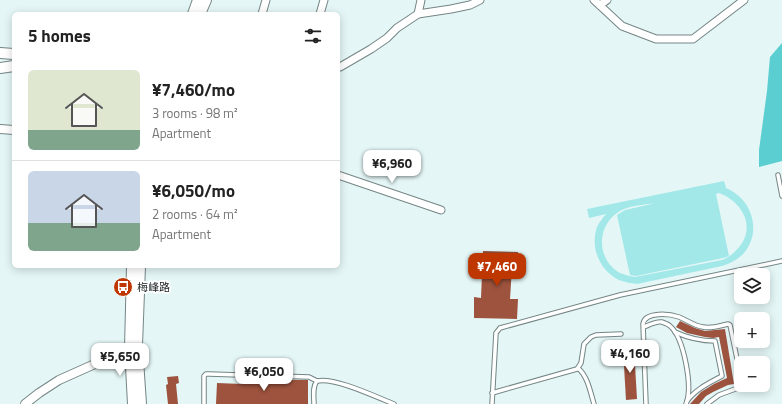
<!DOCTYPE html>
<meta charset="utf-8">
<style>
body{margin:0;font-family:"Titillium Web","Noto Sans SC",sans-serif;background:#f2f2f2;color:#222;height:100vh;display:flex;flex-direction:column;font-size:15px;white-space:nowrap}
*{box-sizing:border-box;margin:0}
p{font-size:13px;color:#767676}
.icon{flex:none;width:22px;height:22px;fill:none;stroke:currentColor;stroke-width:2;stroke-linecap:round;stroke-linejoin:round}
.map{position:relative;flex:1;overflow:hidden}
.details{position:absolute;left:12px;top:12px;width:328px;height:256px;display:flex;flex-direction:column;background:#fff;border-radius:6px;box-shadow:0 2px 10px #0003}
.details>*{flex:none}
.controls{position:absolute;left:734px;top:268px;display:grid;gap:8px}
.controls a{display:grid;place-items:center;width:36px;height:36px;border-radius:6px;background:#fff;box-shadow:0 2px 10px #0003;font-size:20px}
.price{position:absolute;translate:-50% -34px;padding:0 9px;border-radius:8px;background:#fff;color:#222;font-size:13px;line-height:26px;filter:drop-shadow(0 1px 2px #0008)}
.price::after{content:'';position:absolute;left:50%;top:24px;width:12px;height:9px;margin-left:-6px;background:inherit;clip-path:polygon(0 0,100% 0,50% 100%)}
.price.selected{background:#be3700;color:#fff}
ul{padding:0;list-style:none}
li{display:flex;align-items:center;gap:12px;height:100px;padding:0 16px}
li+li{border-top:1px solid #e0e0e0}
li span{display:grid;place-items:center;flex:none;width:112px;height:80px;border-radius:6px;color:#555}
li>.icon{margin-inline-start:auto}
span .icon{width:48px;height:48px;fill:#fffc;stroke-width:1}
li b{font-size:17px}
h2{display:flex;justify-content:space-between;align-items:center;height:48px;padding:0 16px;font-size:17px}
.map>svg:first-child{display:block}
.green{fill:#a3e8e9;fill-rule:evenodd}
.forest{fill:#5bced1}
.building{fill:#9d533e}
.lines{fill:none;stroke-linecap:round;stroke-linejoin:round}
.service-casing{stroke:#758585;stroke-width:5.5}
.minor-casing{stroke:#758585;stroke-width:9}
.tertiary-casing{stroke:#758585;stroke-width:10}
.secondary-casing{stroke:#758585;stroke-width:12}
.service{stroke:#fff;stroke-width:3.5}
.minor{stroke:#fff;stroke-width:7}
.tertiary{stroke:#fff;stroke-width:8}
.secondary{stroke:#fff;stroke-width:10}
.labels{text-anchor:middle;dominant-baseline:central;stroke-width:3.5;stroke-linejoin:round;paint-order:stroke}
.poi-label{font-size:11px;fill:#171d1d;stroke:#fff;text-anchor:start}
</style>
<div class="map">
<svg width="782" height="404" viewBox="0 0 782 404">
<rect width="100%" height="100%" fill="#e4f6f6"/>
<path class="green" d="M724,181L726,188C763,204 763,255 722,266L637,284C631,283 624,282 619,280C599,270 590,247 597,227C599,222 603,218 606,214L589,218L587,209ZM719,193C741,201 756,225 740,246C735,252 730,257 722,260L635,277C630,276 625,275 620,273C597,260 596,228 617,213C628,205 644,205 656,203L625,210L617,215L630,275L636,276L723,258L729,256L716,194Z"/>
<path class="forest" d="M782,43V161L759,167V150L767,91L770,57Z"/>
<g class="building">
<path d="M483,251L518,252L517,267H512L510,299H518L517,319L474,318V297L481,298Z"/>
<path d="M680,321L695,328L705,331L725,329L734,384L728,385L713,392L706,396L699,404H690L701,392L714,384L727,378L719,337L713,338L705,337L687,333L676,327Z"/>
<path d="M634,348L637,399L626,400L623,349Z"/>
<path d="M178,376L179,383L176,384L178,404H168L166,385L168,384L167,377Z"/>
<path d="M242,379L308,380V404H216L217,383L242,384Z"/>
</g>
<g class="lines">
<defs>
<g id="service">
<path d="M778,175L782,196"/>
<path d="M644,327C649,325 656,321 662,322C664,323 668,324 670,326C684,338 693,387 686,404"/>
<path d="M675,332C688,338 700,341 715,341L722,376C709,383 696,389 687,401"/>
<path d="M578,368C588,377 590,391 594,404"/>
<path d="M492,393L577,369L581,363L584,344L591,337L596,335L621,334"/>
<path d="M204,404V376L206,374H209L309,377L317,381C335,377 376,397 394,404"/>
<path d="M314,404C314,397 312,387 317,381"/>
<path d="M492,404L496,333L500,328L620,295L782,261"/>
<path d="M646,404L643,324C645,311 670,314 679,317C687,320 694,326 703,327C711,329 719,326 728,324L730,325L741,378"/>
<path d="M707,404L719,395L738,388L741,383"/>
</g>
<g id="minor">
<path d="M594,0L622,26L656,39H693L744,0"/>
<path d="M600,5L607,0"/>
<path d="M262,14L266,0"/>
<path d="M320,14L324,0"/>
<path d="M418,14L421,0"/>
<path d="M338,67H340L371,49L387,38L397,28L418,14L451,9L470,5L480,0"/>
<path d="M338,175L441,210"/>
</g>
<g id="tertiary">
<path d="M0,129L14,130"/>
<path d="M25,404L39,393L59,380L135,346"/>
</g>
<g id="secondary">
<path d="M193,14L198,0"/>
<path d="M200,14L206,0"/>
<path d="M0,53L14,54"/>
<path d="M0,68L14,66"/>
<path d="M132,266L130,348L133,404"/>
<path d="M140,266L137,345L141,404"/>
</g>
</defs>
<use href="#service" class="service-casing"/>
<use href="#minor" class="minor-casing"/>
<use href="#tertiary" class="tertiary-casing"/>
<use href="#secondary" class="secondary-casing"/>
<use href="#service" class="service"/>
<use href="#minor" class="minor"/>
<use href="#tertiary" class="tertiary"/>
<use href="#secondary" class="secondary"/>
</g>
<defs>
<symbol id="bus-disc" viewBox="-11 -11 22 22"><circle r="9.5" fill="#be3700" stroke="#fff"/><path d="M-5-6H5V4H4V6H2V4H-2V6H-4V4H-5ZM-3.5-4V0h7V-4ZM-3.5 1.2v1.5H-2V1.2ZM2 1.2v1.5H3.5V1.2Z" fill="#fff"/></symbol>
</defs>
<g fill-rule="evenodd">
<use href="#bus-disc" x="112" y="276" width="22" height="22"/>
</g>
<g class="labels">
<g class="poi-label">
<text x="137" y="287">梅峰路</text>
</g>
</g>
</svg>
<div class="controls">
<a><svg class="icon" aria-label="layers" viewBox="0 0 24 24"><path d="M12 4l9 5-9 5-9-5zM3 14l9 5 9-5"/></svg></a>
<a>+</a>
<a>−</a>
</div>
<b class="price" style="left:392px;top:184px">¥6,960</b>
<b class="price selected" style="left:497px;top:287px">¥7,460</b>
<b class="price" style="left:630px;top:374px">¥4,160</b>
<b class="price" style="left:120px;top:377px">¥5,650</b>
<b class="price" style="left:264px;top:392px">¥6,050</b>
<section class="details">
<h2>5 homes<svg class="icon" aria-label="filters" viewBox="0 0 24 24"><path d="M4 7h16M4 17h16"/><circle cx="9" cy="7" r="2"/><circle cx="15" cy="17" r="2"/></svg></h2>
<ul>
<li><span style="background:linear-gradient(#dfe7d0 75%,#7fa58c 0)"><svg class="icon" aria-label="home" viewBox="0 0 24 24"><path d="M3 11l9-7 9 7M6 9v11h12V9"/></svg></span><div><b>¥7,460/mo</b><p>3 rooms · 98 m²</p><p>Apartment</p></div></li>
<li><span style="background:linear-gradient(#c9d6e8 65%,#7fa58c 0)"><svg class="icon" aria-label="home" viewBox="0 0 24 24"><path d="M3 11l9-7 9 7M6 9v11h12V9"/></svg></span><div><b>¥6,050/mo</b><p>2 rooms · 64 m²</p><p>Apartment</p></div></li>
</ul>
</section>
</div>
